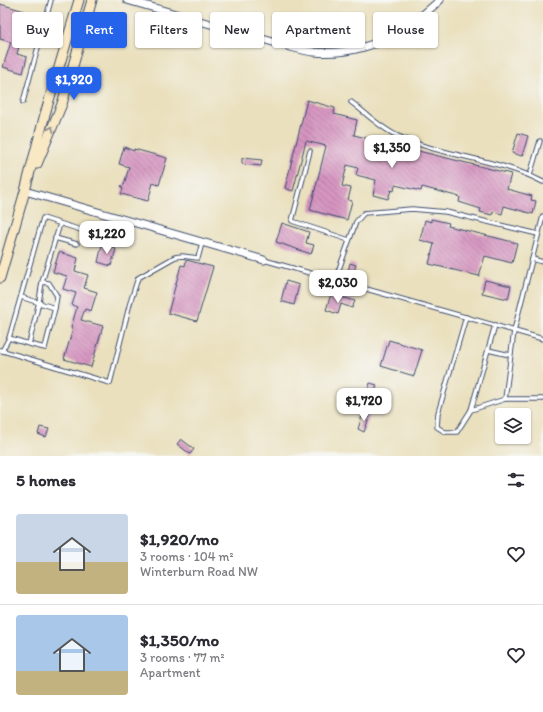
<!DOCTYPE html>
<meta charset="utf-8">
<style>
body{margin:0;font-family:Itim,sans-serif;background:#f2f2f3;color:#2b2b33;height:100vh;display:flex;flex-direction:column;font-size:15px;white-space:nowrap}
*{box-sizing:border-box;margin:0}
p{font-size:13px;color:#7c7c81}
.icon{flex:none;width:22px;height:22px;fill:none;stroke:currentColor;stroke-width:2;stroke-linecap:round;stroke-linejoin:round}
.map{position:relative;height:456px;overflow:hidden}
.sheet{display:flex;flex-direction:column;background:#fff;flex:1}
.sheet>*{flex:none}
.top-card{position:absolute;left:12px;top:12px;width:519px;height:36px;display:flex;gap:8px}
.tools{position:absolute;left:495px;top:408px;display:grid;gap:8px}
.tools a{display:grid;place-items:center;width:36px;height:36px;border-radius:4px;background:#fff;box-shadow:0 1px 3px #0004;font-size:20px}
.price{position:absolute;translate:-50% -34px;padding:0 9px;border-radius:8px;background:#fff;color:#222;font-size:13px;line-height:26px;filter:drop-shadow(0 1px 2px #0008)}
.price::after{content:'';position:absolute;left:50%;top:24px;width:12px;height:9px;margin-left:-6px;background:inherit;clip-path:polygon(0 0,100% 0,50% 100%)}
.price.on{background:#2563eb;color:#fff}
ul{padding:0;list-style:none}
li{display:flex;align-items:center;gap:12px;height:100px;padding:0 16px}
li+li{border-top:1px solid #e1e1e2}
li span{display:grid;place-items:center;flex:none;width:112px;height:80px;border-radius:4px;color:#555}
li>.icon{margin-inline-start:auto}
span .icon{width:48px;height:48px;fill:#fffc;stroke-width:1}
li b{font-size:17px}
h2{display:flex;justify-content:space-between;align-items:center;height:48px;padding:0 16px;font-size:17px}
.pill{padding:0 14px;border-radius:4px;background:#fff;box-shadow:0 1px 3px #0004;font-size:14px;line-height:36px}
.pill.on{background:#2563eb;color:#fff}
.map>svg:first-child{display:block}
.building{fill:url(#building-back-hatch)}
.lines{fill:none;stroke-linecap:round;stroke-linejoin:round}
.service-casing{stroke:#3a4a6c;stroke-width:5.5}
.minor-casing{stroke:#3a4a6c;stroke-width:9}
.secondary-casing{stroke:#3a4a6c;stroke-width:11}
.service{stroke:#fff;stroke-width:3.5}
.minor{stroke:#fff;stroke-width:7}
.secondary{stroke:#f8e8c3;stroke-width:9}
.oneway{stroke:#8a8c90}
</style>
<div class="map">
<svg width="543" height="456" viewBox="0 0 543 456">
<defs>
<pattern id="building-back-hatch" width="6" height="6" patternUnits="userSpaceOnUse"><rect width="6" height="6" fill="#d594c0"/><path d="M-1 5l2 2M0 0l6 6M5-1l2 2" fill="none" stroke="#ac799f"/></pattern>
</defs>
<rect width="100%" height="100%" fill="#f6f6f2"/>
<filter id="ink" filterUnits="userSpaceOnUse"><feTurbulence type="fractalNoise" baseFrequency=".025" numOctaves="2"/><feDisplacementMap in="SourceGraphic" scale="8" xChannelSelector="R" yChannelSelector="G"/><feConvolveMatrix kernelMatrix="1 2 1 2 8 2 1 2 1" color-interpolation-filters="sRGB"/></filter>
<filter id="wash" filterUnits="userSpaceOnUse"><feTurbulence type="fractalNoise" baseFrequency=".012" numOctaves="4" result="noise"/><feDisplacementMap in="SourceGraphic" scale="16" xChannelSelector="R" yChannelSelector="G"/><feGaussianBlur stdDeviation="0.9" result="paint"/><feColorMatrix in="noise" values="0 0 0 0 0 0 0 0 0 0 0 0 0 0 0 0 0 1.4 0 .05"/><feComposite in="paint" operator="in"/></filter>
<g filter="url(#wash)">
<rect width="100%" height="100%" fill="#eae0bd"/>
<g id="blocks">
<g class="building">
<path d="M0,4L28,12L17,54L27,57L23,73L3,67L11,42L0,39Z"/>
<path d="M307,100L335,108L334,114L357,120L354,135L511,174L507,189L532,196L531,200L536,201L533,214L504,206L502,214L493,212L492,215L480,212L481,209L459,202L460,197L422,187L421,191L395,185L394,191L391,190L388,199L373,195L376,180L356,175L358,168L347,165L342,186L351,188L348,200L352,201L347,220L310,210L326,146L306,141L293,191L285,188Z"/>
<path d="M518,133L528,136L522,156L512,153Z"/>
<path d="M124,147L134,151V149L167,158L159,185L153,183L148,201L121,194L123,189L121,186L124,185L129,167L119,164Z"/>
<path d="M242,158L262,160L261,166L242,164Z"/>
<path d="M431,219L449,223L448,226L517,243L512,263L485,256L479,276L429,264L434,244L420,240L425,220L431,222Z"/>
<path d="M282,223L309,232L306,243L314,245L311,254L276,242Z"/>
<path d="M102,245L116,249L111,266L98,262Z"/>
<path d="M59,252L78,258L75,271L88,275L84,288L97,292L91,311L85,309L81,320L103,326L91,367L64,359L73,329L71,328L77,307L72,305L76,293L63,289L67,276L53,272Z"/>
<path d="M186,260L213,267L197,321L168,313L181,265L185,266Z"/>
<path d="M350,263L356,265L351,281L346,280Z"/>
<path d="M485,280L511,286L508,299L482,293Z"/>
<path d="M286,281L299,285L294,305L281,301Z"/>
<path d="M331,294L355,301L352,308L341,304L338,314L326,310Z"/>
<path d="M389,340L422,350L414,376L381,366Z"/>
<path d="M370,383L377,385L373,400L366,398Z"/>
<path d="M363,413L370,415L364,432L358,429Z"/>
<path d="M40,427L49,429L46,437L38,434Z"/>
<path d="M181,439L194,449L190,454L177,444Z"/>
</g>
</g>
</g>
<g filter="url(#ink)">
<use href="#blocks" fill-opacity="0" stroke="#3a4a6c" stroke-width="1"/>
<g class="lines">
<defs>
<g id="service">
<path d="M23,102L51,0"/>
<path d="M351,102C366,113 380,128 398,136C444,157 497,158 543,182"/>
<path d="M310,151L292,221L349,240"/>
<path d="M530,175L540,141"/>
<path d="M543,216L514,331L505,399H543"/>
<path d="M55,238L77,244"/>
<path d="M532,259L543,262"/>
<path d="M264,260L543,339"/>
<path d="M335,280L356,222L364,213L412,209L446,212L538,234"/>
<path d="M21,297L55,308L57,296L49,283L42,282"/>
<path d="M466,317L438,413L437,427L445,432H457L471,410L495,325"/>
<path d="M9,338L29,344L39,302L42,282L60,224"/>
<path d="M29,344L45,348L55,308"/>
<path d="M0,350L110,383L130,303L138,278L175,257L182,256L198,258L202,243"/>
<path d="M488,350L510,355"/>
<path d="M2,351L9,338L43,218L81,230"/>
<path d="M471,410L505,399"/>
</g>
<g id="minor">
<path d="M127,0L290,47C298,49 306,51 314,52C346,55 381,45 407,27C419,19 430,9 440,0"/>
<path d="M25,191L264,260"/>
</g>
<g id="secondary">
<path d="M37,164L62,104L92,0"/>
<path d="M0,278L25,191L45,114L79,0"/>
</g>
</defs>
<use href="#service" class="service-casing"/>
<use href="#minor" class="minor-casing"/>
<use href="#secondary" class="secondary-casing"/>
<use href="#service" class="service"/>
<use href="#minor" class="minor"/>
<use href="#secondary" class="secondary"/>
</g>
<defs><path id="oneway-chevron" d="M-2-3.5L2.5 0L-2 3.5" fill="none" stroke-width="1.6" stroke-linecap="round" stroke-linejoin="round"/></defs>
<use class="oneway" href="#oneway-chevron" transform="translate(51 129) rotate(-67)"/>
</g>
</svg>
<div class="tools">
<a><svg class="icon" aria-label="layers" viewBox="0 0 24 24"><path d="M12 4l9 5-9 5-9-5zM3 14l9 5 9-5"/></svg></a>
</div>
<b class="price on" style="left:74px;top:101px">$1,920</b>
<b class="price" style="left:392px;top:169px">$1,350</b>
<b class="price" style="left:107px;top:255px">$1,220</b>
<b class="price" style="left:338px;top:304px">$2,030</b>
<b class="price" style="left:364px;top:422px">$1,720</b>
<div class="top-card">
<a class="pill">Buy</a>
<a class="pill on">Rent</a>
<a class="pill">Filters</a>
<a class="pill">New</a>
<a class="pill">Apartment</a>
<a class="pill">House</a>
</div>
</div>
<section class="sheet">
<h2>5 homes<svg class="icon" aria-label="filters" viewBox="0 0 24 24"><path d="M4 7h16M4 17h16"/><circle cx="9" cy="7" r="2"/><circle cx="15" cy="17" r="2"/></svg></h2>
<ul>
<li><span style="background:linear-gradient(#c9d6e8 60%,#c2b280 0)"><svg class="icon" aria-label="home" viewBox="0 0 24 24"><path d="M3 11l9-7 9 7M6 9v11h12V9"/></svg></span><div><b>$1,920/mo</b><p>3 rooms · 104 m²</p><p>Winterburn Road NW</p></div><svg class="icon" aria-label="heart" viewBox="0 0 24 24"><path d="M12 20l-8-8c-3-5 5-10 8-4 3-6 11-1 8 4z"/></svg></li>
<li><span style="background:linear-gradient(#a9c7e8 70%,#c2b280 0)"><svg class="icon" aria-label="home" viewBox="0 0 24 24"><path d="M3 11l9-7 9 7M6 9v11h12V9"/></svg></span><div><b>$1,350/mo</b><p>3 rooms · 77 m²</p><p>Apartment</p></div><svg class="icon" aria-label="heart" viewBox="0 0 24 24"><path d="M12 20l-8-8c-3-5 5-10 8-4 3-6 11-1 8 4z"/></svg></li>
</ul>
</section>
